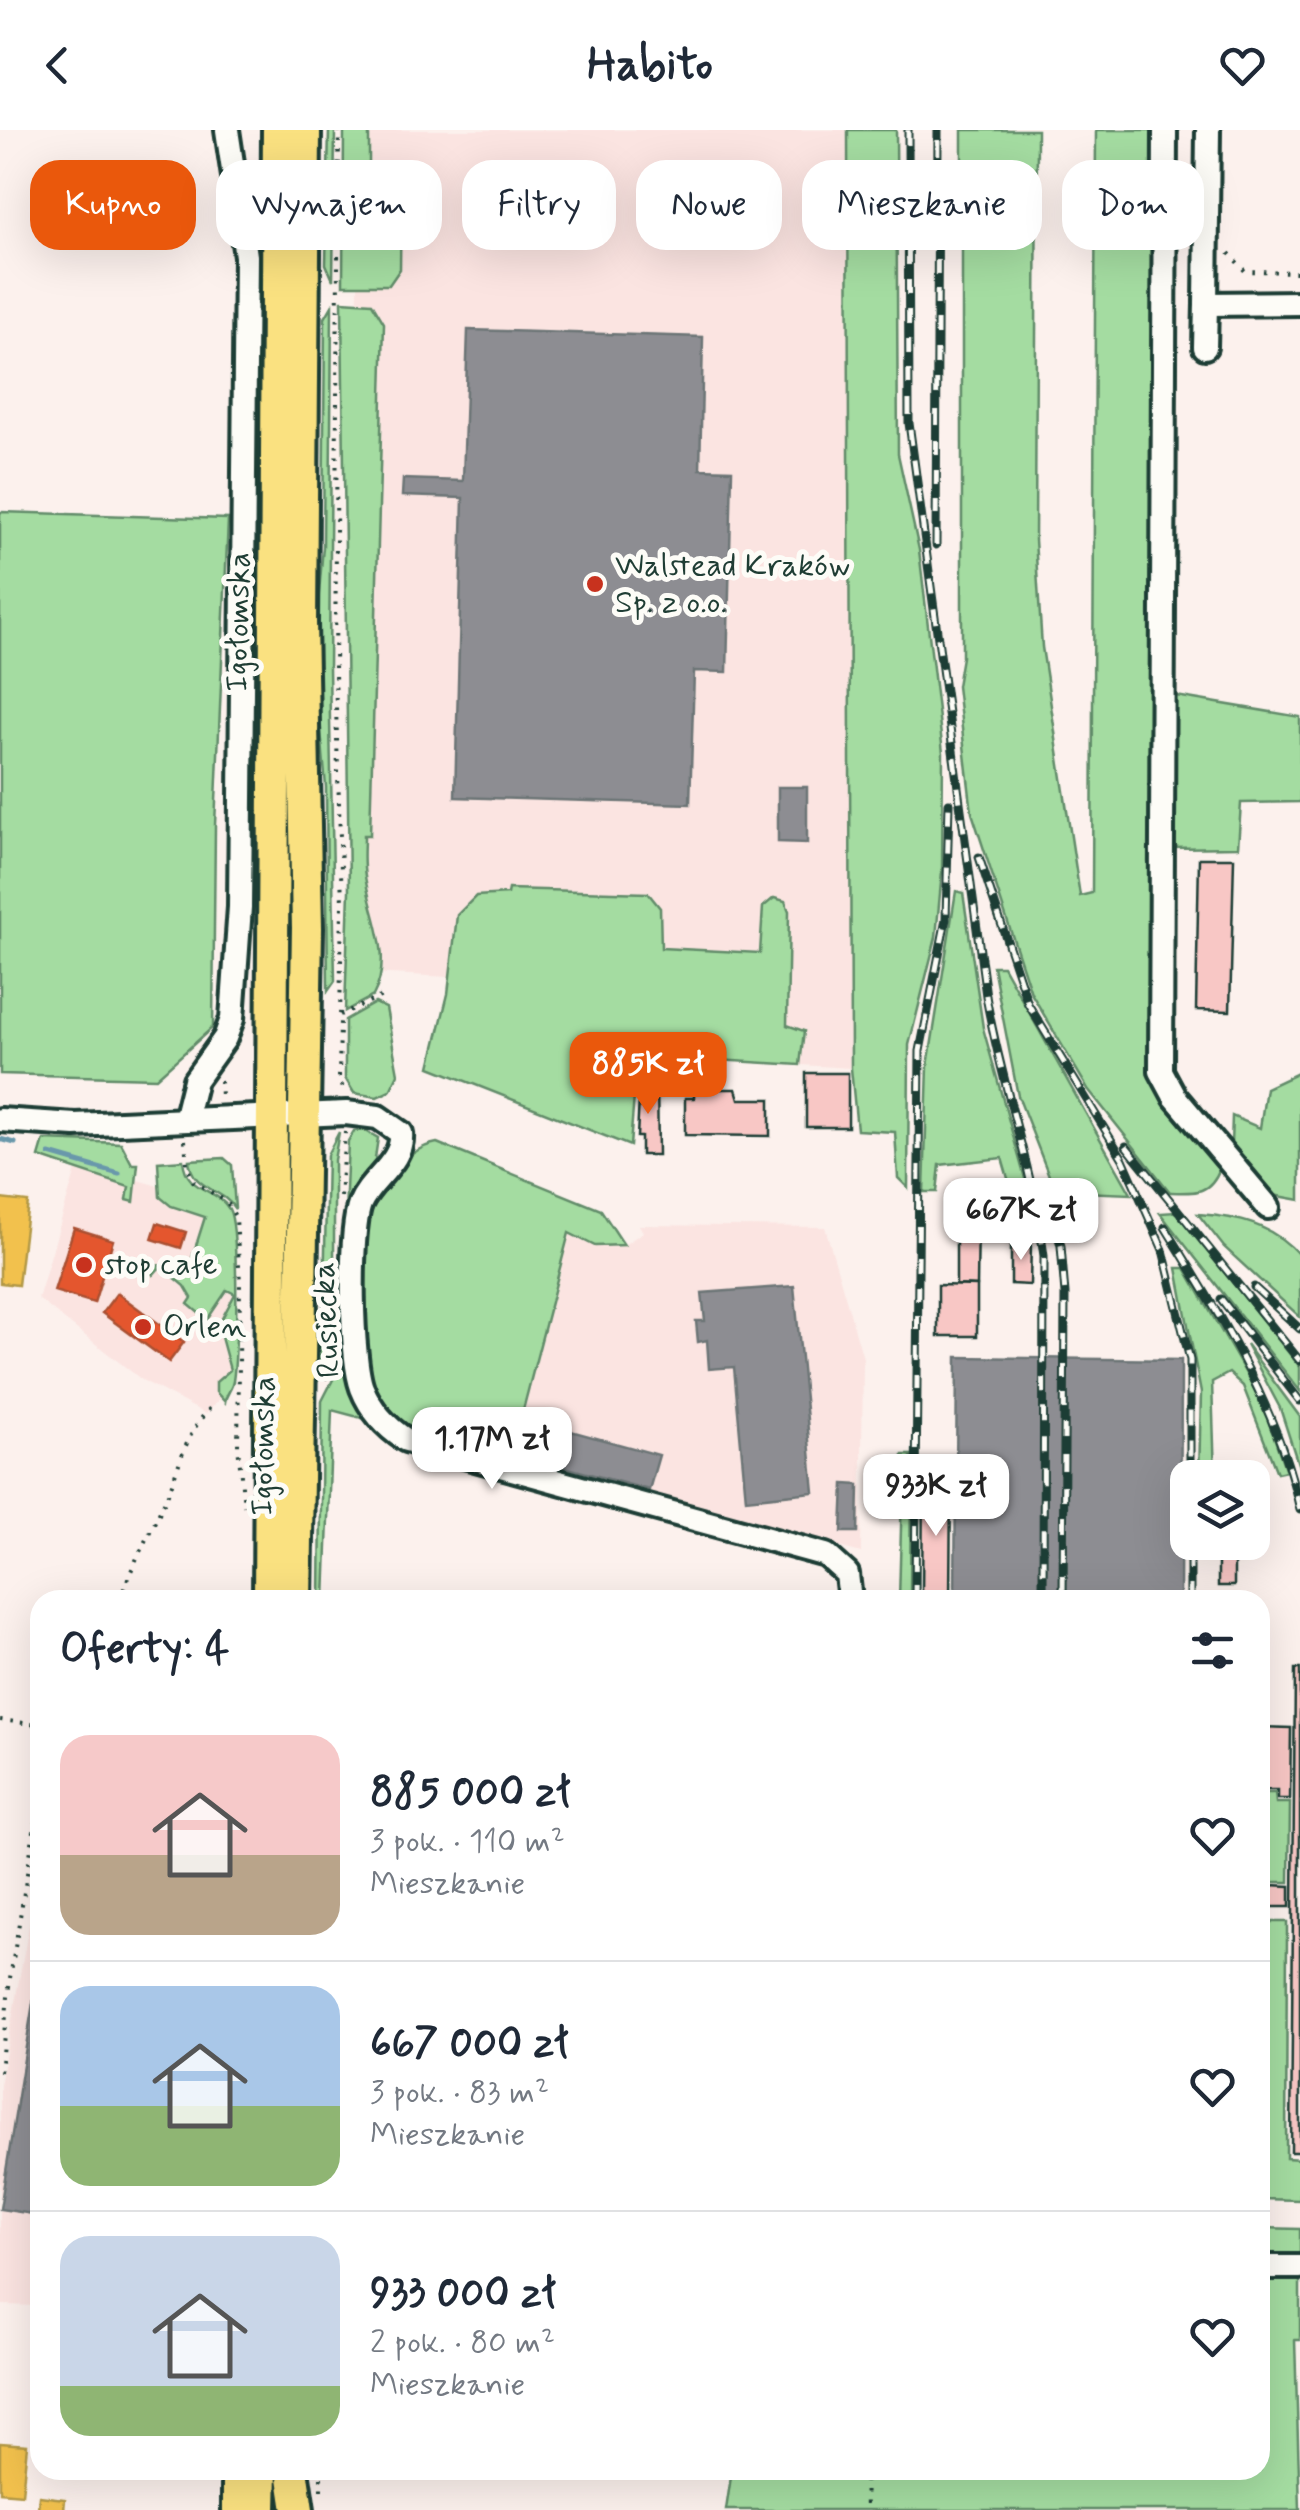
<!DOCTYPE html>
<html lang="pl">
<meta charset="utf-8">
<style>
body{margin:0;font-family:Mynerve,sans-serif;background:#f6f6f7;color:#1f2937;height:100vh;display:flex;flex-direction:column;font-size:38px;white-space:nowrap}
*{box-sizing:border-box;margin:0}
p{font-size:32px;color:#747a83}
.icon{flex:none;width:55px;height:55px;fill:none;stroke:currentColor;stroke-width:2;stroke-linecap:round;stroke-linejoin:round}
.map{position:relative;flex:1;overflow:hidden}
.sheet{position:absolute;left:30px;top:1460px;width:1240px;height:890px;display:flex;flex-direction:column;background:#fff;border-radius:30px;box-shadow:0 10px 40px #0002}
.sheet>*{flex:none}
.banner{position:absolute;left:30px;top:30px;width:1240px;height:90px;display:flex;gap:20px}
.fabs{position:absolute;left:1170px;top:1330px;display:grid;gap:20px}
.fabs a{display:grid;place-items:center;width:100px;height:100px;border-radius:20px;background:#fff;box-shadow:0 10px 40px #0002;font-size:50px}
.price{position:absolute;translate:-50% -85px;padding:0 22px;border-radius:20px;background:#fff;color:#222;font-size:32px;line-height:65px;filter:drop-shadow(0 2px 5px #0008)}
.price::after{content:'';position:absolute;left:50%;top:60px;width:30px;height:22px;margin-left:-15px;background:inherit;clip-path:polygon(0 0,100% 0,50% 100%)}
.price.on{background:#ea580c;color:#fff}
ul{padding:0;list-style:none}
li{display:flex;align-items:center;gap:30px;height:250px;padding:0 30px}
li+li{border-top:2px solid #e0e1e3}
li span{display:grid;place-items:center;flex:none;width:280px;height:200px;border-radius:30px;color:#555}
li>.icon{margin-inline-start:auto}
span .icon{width:120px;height:120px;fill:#fffc;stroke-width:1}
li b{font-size:42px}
h2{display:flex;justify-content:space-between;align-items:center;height:120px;padding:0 30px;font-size:42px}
.pill{padding:0 35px;border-radius:30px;background:#fff;box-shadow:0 10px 40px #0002;font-size:35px;line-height:90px}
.pill.on{background:#ea580c;color:#fff}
header{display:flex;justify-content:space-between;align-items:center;height:130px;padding:0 30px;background:#fff;font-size:45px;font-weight:700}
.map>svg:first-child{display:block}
.built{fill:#fbe4e1}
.green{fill:#a4dca1;stroke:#628c6a;stroke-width:2.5}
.homes{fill:#f2c14e;stroke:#b39946;stroke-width:2.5}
.shops{fill:#e4572e;stroke:#a94f30;stroke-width:2.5}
.industry{fill:#8d8d92;stroke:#6c7576;stroke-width:2.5}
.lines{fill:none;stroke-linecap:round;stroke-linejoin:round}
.stream{stroke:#6998ab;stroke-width:5}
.building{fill:#f8c7c5;stroke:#1f3d34;stroke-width:2.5}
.minor-casing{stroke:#1f3d34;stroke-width:30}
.major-casing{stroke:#1f3d34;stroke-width:38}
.path{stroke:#1f3d34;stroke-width:4;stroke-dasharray:2.5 8;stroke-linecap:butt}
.minor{stroke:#fdfcf7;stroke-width:22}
.major{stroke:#fae180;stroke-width:30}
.rail-casing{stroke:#1f3d34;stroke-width:9}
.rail{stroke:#fdfcf7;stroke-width:5;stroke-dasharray:15;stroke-linecap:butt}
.poi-dot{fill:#c8321e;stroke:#fdfcf7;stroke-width:4}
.labels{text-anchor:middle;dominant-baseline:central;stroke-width:10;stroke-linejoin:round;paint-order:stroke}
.poi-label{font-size:32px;fill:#1f3d34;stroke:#fdfcf7;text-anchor:start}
.street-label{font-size:32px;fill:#1f3d34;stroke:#fdfcf7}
</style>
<header><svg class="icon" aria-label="back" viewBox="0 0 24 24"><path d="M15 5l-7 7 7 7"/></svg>Habito<svg class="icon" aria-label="heart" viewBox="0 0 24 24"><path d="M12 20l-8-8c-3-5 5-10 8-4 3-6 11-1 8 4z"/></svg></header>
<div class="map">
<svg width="1300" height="2380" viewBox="0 0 1300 2380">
<rect width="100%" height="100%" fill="#fcf1ed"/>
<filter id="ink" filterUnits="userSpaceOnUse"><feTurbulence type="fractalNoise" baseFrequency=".01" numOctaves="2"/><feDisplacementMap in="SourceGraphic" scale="20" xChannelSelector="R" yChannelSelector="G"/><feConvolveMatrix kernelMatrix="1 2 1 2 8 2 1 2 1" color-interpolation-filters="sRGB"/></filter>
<g filter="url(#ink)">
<g class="built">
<path d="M360,0H849L851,938L683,928L450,847L349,842Z"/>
<path d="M78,1033L221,1074L236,1163L231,1256L206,1284L142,1250L38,1169Z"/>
<path d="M639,1095L825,1097L863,1228L861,1423L511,1326L569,1102L595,1116L624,1115L643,1102Z"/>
<path d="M40,1734V2176L0,2175V1955Z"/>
</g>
<g class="green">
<path d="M329,0H335L333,150L326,134Z"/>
<path d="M344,0H369V40H395L401,50L400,139L389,155H343Z"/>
<path d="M848,0H896L898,324L919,420L943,623L942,741L936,807L909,915L908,1058L898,1048L895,1002L857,1000L851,938Z"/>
<path d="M962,0H1037L1035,410L1042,517L1080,766L1092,763L1096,0H1160L1154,926L1220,1038C1210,1064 1196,1063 1170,1062L1088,959L1031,863L972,683L957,556L962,527Z"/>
<path d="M342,171L372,173L384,193L370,705H364C364,716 363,727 364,738C367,780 396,823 373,866L345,881L349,761Z"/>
<path d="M332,176L329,538L335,851L328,861L326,657L314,520L323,417L325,188Z"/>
<path d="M0,382L228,389L215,695L213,897L156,948L0,944Z"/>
<path d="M1170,565L1300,587V672L1241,673L1238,717L1168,718Z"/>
<path d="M508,759L648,763L660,778L661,818L760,823L763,777L774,768L785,771L789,781L787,895L804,901L800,935L683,928L638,916L630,1016L430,937L448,864L457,785L476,766L507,764Z"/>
<path d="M956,761L963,763L983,898L1029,1063L1012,1062L1002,1028L940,1035L937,1062H924L928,936Z"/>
<path d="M993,836H1003L1131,1064L1055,1061L1018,966Z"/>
<path d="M375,873L386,878L398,944L390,961L377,967L354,963L345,948V890Z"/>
<path d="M1300,942V1070L1273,1065L1231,1015L1232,986L1260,998L1266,958Z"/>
<path d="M364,1000L378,1008L375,1028L379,1031L361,1052L345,1086L348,1011L354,1001Z"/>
<path d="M339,1002L334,1030V1212L329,1234L317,1252L324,1169L327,1025Z"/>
<path d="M44,1010L121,1013L132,1034H138L134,1072L127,1070L129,1057L39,1027Z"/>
<path d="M437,1013L601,1080L624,1115L595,1116L569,1103L511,1326C482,1319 448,1316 420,1304C344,1273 366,1164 366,1099C373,1067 401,1019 437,1013Z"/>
<path d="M224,1028L232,1035L235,1079C221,1057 192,1060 189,1030Z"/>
<path d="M183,1030C186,1063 216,1057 229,1079C239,1097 237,1225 233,1251C232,1260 226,1263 225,1272L216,1262V1252L230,1240L218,1196L235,1164L227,1160L207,1190L188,1174L192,1168L185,1156L161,1136L153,1145L146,1133L188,1141L205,1087L171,1076L160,1067L158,1032Z"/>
<path d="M1176,1082L1300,1237V1261L1160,1083Z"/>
<path d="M1198,1084C1238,1087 1272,1094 1300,1126V1187L1224,1117Z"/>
<path d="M1177,1138H1185L1261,1270L1286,1341L1277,1343L1243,1256L1229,1243L1212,1252L1215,1347H1199L1201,1263Z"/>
<path d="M1246,1214L1300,1287V1340L1280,1278Z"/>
<path d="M346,1235L365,1284L362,1288L332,1280L325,1470H320L322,1271L340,1236Z"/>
<path d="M903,1325H911L910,1470H899Z"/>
<path d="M1260,1663H1275L1276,1673H1290L1289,1752H1269L1268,1777H1260Z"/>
<path d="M1260,1792H1287L1286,2028L1300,2029V2070L1260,2069Z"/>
<path d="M1260,2098L1300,2099V2129H1260Z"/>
<path d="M1260,2146H1300V2210H1295L1300,2380H726L732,2340H1260Z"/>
</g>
<g class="homes">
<path d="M0,1069L28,1072L18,1155L0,1153Z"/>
<path d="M0,2313L27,2315L22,2364L0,2362Z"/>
<path d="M39,2366L65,2369L64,2380H38Z"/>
</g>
<g class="shops">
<path d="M157,1093L186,1102L181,1118L152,1109Z"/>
<path d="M74,1098L113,1110L94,1173L54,1161Z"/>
<path d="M117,1163L184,1212L169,1232L102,1183Z"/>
</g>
<g class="industry">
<path d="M468,200L703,207L700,339L732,340L727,542L694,541L690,674L455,667L463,368L402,366L403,349L463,351Z"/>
<path d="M778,657H807V713L778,712Z"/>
<path d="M794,1156L814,1362L746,1369L734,1237L709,1239L707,1210L698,1212L696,1191H705L702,1163Z"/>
<path d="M957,1227L1181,1230L1180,1470H955Z"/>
<path d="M545,1294L659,1325L649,1360L535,1329Z"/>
<path d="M844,1354L859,1355L858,1402H842Z"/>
<path d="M37,1848H40V2085L0,2079Z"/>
</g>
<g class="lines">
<g class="stream">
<path d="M0,1009L15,1013"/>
<path d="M50,1024L119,1044"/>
</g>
</g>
<g class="building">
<path d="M1199,728H1234L1230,881L1196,880Z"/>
<rect x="806" y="943" width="42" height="54"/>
<path d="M640,949H657L658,1025H641V1007H637Z"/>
<path d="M694,959H736L739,969H770V1006L685,1005V968H694Z"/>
<path d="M956,1090L978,1091L977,1156L956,1155Z"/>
<path d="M1011,1111L1031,1112L1030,1155L1011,1154Z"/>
<path d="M938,1155L977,1156V1206H938Z"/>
<path d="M923,1349H951L950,1470H922Z"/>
<rect x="1218" y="1423" width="16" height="33"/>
<path d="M1295,1539H1300V2022H1291Z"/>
<path d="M1260,1597L1291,1598L1290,1669H1278V1660H1260Z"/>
<path d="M1270,1755L1290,1756V1777H1270Z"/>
</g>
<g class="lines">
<defs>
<g id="minor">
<path d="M1165,0L1161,941L1175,967L1268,1077"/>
<path d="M1208,0L1206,174L1300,173"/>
<path d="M1205,217L1206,174"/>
<path d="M0,990L75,995L346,983L378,987L401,1003C404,1032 370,1049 360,1074C349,1104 351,1229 362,1258C371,1281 386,1297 406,1310L826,1425L847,1444L850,1470"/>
<path d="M185,990L195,950L225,908L232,889L240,777L246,126L227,0"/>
<path d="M1260,2137H1300"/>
</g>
<g id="major">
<path d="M269,1470L278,0"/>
<path d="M296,1470L307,798L301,493L305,0"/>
<path d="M292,2340L298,2380"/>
<path d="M238,2380V2340"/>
<path d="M261,2380L262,2340"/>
</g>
</defs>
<use href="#minor" class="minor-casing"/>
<use href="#major" class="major-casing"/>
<g class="path">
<path d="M339,0L335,543L342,774L339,948L345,963"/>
<path d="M1229,123L1245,141L1300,142"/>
<path d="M340,885L384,865"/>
<path d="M220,951L221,966"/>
<path d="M185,1010L187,1036L193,1051L227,1072L236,1088L240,1152L238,1316L244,1376"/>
<path d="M340,1067L345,1002"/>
<path d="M325,1249L336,1231"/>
<path d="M120,1470C131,1436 148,1407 163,1375C180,1339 183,1305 212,1276"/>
<path d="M0,1590L40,1595"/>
<path d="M0,1942L10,1848L40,1664"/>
<path d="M865,2340L866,2380"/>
<path d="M321,2360V2340"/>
</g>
<use href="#minor" class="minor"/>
<use href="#major" class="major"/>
<defs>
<g id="rail">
<path d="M908,0L909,293L986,866C1001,954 1033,1038 1044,1126L1043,1470"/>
<path d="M936,415L938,0"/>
<path d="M979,727L1028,874L1123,1029L1163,1120L1190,1230V1348"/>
<path d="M1126,1016L1300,1231"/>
<path d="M1046,1057L1061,1116L1065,1164L1063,1470"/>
<path d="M1165,1097C1221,1188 1277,1275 1300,1380"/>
<path d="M1254,1157L1300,1199"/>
<path d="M1221,1169L1300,1271"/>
<path d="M915,1470L920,921L946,789L949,673"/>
<path d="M1190,1470V1412"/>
</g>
</defs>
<use href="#rail" class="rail-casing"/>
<use href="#rail" class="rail"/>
</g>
</g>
<g class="poi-dot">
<circle cx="595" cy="454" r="10"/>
<circle cx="84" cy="1135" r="10"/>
<circle cx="143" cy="1197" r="10"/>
</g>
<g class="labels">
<g class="poi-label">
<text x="615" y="436">Walstead Kraków<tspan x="615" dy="37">Sp. z o.o.</tspan></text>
<text x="104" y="1135">stop cafe</text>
<text x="163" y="1197">Orlen</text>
</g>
<g class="street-label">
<text transform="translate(239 492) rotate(-89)">Igołomska</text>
<text transform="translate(327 1190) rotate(-93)">Rusiecka</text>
<text transform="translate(264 1316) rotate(-89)">Igołomska</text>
</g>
</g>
</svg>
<div class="fabs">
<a><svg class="icon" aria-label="layers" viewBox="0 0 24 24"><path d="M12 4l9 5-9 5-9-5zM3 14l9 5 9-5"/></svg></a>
</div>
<b class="price on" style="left:648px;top:987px">885K zł</b>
<b class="price" style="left:1021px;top:1133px">667K zł</b>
<b class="price" style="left:492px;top:1362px">1.17M zł</b>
<b class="price" style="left:936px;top:1409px">933K zł</b>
<div class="banner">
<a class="pill on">Kupno</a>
<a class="pill">Wynajem</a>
<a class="pill">Filtry</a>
<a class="pill">Nowe</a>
<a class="pill">Mieszkanie</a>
<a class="pill">Dom</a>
</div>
<section class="sheet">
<h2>Oferty: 4<svg class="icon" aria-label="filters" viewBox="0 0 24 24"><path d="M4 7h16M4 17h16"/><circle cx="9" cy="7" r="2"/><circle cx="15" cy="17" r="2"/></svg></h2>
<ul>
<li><span style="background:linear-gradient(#f6c9c9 60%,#b9a48a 0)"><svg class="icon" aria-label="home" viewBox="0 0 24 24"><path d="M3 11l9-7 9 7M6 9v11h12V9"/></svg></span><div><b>885 000 zł</b><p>3 pok. · 110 m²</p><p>Mieszkanie</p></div><svg class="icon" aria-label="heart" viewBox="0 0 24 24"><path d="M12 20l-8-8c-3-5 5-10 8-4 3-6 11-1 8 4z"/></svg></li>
<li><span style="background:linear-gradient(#a9c7e8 60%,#8fb573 0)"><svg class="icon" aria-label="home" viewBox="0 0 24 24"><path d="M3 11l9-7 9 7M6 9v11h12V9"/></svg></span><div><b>667 000 zł</b><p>3 pok. · 83 m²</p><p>Mieszkanie</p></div><svg class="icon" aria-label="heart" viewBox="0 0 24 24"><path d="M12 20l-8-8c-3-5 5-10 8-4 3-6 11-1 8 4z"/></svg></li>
<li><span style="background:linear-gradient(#c9d6e8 75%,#8fb573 0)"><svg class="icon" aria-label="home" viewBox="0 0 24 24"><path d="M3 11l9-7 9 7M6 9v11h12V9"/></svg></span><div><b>933 000 zł</b><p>2 pok. · 80 m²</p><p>Mieszkanie</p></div><svg class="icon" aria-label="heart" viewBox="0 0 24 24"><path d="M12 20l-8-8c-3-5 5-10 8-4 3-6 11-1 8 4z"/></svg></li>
</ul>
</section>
</div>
